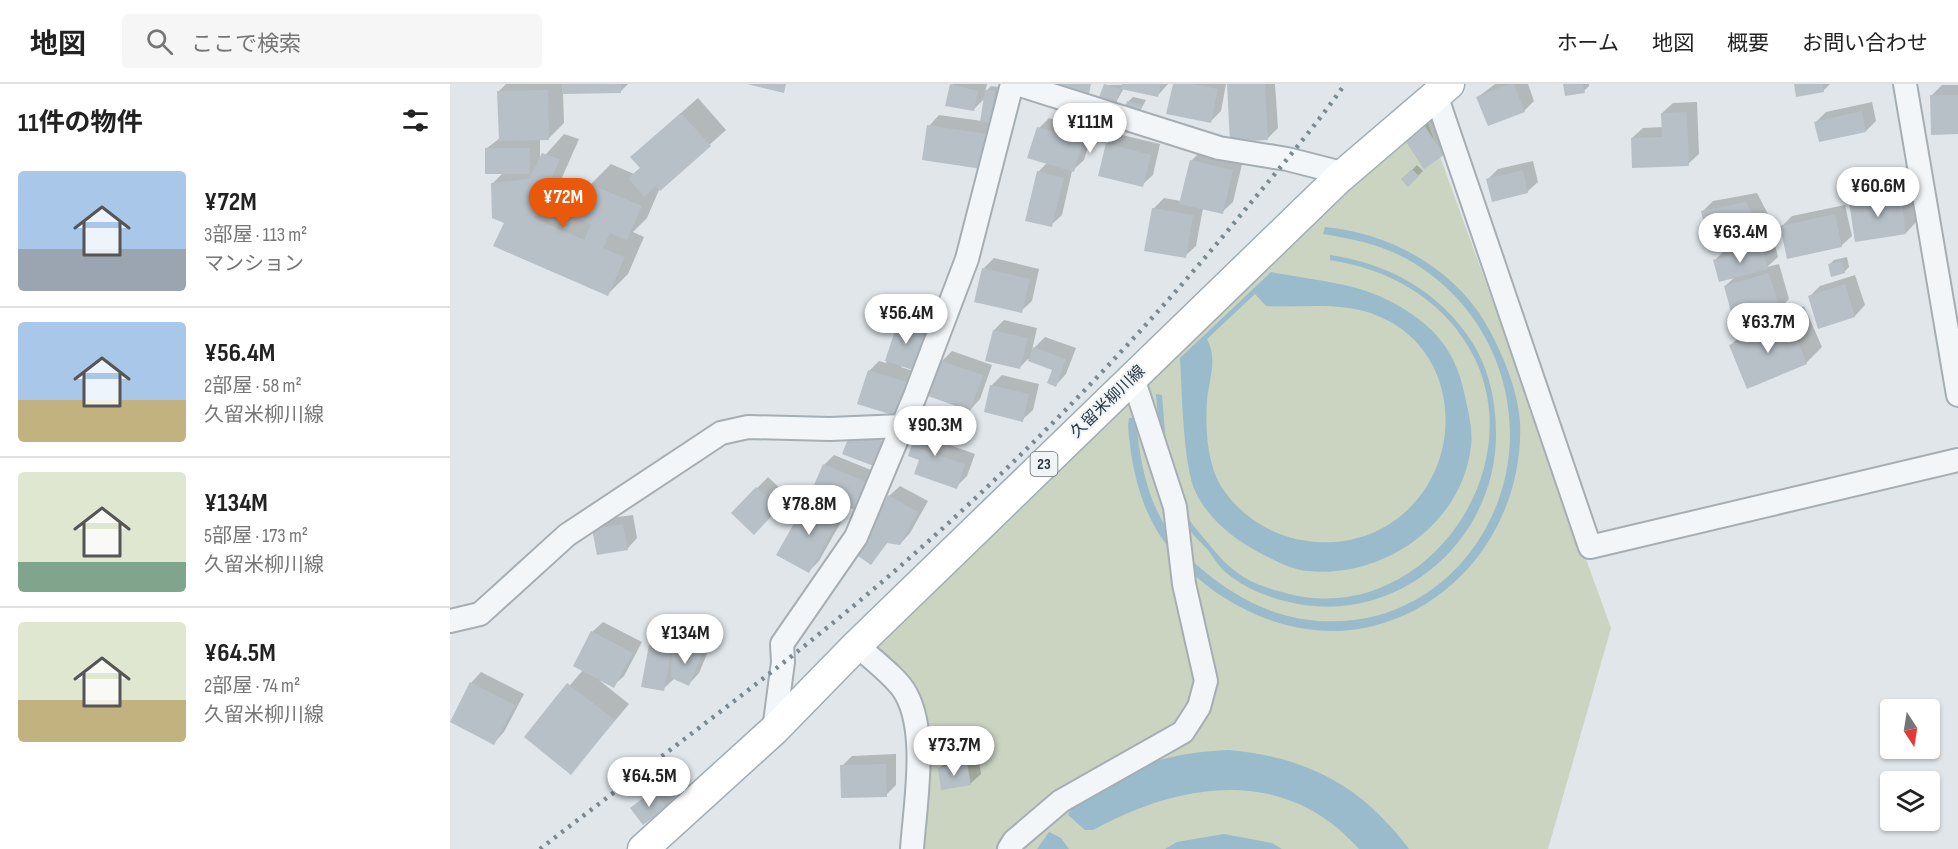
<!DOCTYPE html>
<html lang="ja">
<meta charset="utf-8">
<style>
body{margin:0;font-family:"Sofia Sans Condensed","Noto Sans JP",sans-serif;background:#f6f6f6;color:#222;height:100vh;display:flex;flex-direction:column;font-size:22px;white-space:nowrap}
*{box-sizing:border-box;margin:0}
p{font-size:20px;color:#767676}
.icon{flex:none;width:33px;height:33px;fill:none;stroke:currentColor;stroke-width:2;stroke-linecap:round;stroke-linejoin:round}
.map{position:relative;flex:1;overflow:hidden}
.panel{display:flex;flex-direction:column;background:#fff;width:450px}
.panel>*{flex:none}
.needle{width:39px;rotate:168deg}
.tools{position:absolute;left:1430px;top:615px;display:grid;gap:12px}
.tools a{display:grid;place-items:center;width:60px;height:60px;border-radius:6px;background:#fff;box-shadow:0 2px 4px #0004;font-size:30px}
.price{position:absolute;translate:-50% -51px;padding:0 14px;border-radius:21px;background:#fff;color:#222;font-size:20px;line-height:39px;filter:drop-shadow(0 2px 3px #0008)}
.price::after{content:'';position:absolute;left:50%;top:36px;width:18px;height:14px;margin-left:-9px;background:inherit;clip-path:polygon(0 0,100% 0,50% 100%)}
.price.selected{background:#ea580c;color:#fff}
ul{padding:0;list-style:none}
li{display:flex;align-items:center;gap:18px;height:150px;padding:0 18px}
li+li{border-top:2px solid #e0e0e0}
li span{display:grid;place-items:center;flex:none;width:168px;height:120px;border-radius:6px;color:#555}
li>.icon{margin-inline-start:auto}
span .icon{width:72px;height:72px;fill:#fffc;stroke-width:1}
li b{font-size:26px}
h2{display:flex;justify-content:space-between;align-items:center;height:72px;padding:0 18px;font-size:26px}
header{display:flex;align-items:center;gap:36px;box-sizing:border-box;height:84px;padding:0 30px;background:#fff;border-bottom:2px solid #e0e0e0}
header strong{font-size:28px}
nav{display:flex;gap:33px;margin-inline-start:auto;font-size:21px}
.search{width:420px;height:54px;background:#f6f6f6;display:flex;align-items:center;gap:15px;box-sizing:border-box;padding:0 21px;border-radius:6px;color:#767676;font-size:22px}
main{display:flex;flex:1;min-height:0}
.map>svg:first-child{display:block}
.green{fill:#cad4c1}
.water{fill:#9abbcb;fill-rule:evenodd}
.shadow{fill:#0003}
.building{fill:#b7c0c7}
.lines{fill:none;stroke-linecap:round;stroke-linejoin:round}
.minor-casing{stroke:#a5aeb4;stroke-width:26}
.major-casing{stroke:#9fadb6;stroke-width:33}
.minor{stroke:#f3f6f8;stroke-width:22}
.major{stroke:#fff;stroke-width:30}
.rail{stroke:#798994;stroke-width:4.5;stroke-dasharray:3 6;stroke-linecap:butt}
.labels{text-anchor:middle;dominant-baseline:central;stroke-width:4.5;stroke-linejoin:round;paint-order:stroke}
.shield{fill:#f0f4f7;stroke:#647078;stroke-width:1.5}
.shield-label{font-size:15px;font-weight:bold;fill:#283742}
.street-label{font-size:16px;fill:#283742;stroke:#f0f4f7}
</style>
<header>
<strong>地図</strong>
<div class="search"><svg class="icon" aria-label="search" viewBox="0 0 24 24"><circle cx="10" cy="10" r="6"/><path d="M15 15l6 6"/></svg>ここで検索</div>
<nav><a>ホーム</a><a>地図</a><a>概要</a><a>お問い合わせ</a></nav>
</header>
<main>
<section class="panel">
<h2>11件の物件<svg class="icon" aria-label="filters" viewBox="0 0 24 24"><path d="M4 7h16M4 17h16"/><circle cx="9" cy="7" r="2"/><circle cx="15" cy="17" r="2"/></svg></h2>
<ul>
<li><span style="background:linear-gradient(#a9c7e8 65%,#9aa5b1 0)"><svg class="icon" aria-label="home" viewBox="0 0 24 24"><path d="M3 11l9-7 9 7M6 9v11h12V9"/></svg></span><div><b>¥72M</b><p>3部屋 · 113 m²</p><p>マンション</p></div></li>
<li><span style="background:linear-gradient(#a9c7e8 65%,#c2b280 0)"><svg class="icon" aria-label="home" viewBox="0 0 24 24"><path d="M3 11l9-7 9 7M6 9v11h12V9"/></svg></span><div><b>¥56.4M</b><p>2部屋 · 58 m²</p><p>久留米柳川線</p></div></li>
<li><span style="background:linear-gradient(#dfe7d0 75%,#7fa58c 0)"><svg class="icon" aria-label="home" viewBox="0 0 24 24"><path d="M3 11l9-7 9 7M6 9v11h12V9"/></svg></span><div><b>¥134M</b><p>5部屋 · 173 m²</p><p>久留米柳川線</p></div></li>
<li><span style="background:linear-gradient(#dfe7d0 65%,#c2b280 0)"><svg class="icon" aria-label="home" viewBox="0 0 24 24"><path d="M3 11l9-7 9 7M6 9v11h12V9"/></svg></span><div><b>¥64.5M</b><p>2部屋 · 74 m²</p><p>久留米柳川線</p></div></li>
</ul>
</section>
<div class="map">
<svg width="1508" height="765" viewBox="0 0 1508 765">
<rect width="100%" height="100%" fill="#e0e6ea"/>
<path class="green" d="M975,31L1161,544L1098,765H461V606L439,587L426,561Z"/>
<g class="water">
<path d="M875,143C943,149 1010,188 1041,249C1055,276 1068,308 1070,338C1074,431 1015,519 923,542C844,562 756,519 711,453C689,420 681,380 678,342L679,334H686C692,413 714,465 783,508C821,532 860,541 904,536C947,531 985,509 1013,477C1095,381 1066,234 955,174C929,160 902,155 873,150Z"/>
<path d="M880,171C938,179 990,208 1022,258C1039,285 1046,317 1046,349C1047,459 943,546 835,517C814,512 791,502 774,487C768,481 763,473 758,466C749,456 738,447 732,434C716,396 709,352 706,310L712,311C715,345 716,381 727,414C735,434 750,449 763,465C786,493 804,501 839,510C975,544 1089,380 1018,262C988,212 937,185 880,176Z"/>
<path d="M821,188C860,196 904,198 940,217C985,241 1007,267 1016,317C1019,331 1023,348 1021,362C1013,439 934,495 858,487C842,486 826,477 812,470C785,456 760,437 746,409C733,384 732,306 730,274ZM805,210L816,222C853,224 893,217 928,232C1003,262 1016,360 965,418C913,478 816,469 773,405C757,382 755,343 757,316C759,295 768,275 757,255Z"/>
<path d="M779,666C857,673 912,702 959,765H909C835,681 731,698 643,746H635L618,731C621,722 630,717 637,712C679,679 728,668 779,666Z"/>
<path d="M599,748L611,754L619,765H587Z"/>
<path d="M774,750L822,759L832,765H715L727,758Z"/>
</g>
<g class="shadow">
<path d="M56,0H178L171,7L113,8L114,39L99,54H90V77L114,50L129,55L103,114L130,126L141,100L161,80L184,90L191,83L198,58L248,14L276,46L209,106L197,134L183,148L194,153L178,190L158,210L56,139L42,100L53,89L37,64L50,54L49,7Z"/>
<path d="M502,0H537L535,8L541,2L549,3L545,33L539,38L547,40L542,73L479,42L489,31L532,37L535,14L523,26Z"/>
<path d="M718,0L708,11L674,4L665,20L656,1Z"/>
<path d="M724,0H776L771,27L760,38Z"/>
<path d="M778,0H825L828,44L818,54Z"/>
<path d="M1045,0H1078L1084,17L1074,27L1028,13Z"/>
<path d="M1115,0H1139V2L1134,7Z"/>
<path d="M1346,0H1380L1373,7Z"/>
<path d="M1492,1H1508V49L1482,11Z"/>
<path d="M683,13L696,16L690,27L678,18Z"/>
<path d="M1247,18L1249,70L1238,80L1182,54L1193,44L1213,43L1212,29L1223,19Z"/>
<path d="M1422,18L1426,37L1416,47L1366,38L1376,28Z"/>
<path d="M641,26L638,40L645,33L663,35L660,58L668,50L710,60L703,91L692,101L650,91L658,58L640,56L634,76L622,87L612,131L601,141L588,88L597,79L589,44L599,34L621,41Z"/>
<path d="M985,32L1004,59L975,82L966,45Z"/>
<path d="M752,66L793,76L783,118L772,128L753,124L746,162L735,172L703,125L714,114L731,117L741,77Z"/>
<path d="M1083,77L1088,98L1077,108L1038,95L1048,85Z"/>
<path d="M967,81L973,87L958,101L953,95Z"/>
<path d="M1461,100L1466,138L1456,149L1400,118L1411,108Z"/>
<path d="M1307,109L1319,132L1308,142L1258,152L1253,127L1263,117Z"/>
<path d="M1395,121L1402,152L1391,162L1331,143L1342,132Z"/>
<path d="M1323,153L1328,173L1317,183L1329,180L1339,215L1329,225L1275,202L1286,192L1265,176L1275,166Z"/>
<path d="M1397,173L1399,183L1394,188L1379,181L1384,176Z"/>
<path d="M544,174L589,185L582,217L571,227L534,184Z"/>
<path d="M1405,191L1415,221L1405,232L1369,243L1360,212L1370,202Z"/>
<path d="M1354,222L1372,263L1356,279L1281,261L1297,246Z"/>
<path d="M460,227L485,235L473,274L463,284L452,281L451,283L466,288L456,320L419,287L429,277L436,279L450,237Z"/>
<path d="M554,236L587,244L582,266L595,253L626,264L616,290L606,301L604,285L578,275L570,283L544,246Z"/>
<path d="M502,267L542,281L530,315L520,326L492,277Z"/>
<path d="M552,291L589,300L583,326L572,336L541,302Z"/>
<path d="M482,327L508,336L503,350L494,359L525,370L517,392L506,403L471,375L459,371L471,338Z"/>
<path d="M384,371L426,388L415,414L405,424L400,422L369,477L359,487V416L366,409L374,381Z"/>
<path d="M318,393L339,413L304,449L283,429Z"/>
<path d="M450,402L478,417L460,449L450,460L438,458L421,479L439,412Z"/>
<path d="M183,431L187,454L177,465L144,446L154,435Z"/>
<path d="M153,538L192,558L174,592L163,602L149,596L179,620L121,689L76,653L133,586L142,548Z"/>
<path d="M211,551L233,556H263L249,589L239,600L225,594L213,605L200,562Z"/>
<path d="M31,588L74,610L54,648L44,659L1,637L21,599Z"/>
<path d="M446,670V701L436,711L392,682L402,672Z"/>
<path d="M528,670L531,690L520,700L490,684L500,674Z"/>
<path d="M215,697L226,712L216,723L182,724Z"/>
</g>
<g class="building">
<path d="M112,0H171V9L112,10Z"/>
<path d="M297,0H336L334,9Z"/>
<path d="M500,0L528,7L524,27L495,22Z"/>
<path d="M607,0H641L639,10L607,3Z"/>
<path d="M654,0L671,5L665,22L648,16Z"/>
<path d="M672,0H711L708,13L671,5Z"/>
<path d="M723,0H743L768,5L761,39L716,30Z"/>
<path d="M777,0H815L818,56L780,58Z"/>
<path d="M1059,0H1064L1075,28L1038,42L1026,13Z"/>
<path d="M1113,0H1133L1135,9L1115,12Z"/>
<path d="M1344,0H1373L1374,8L1346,13Z"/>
<path d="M98,6L99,56L49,57L47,7Z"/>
<path d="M535,6L545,7L540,39L530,38Z"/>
<path d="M1480,11H1508V50L1481,51Z"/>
<path d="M677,17L692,21L690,29L674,25Z"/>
<path d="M1412,27L1416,48L1369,58L1364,38Z"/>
<path d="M623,28L638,31L632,54L617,50Z"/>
<path d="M1237,28L1239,82L1182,84L1181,54L1212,53L1211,29Z"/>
<path d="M231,29L261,62L210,107L206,102L194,113L178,94L190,84L180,73Z"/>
<path d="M639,37L658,40L656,59L701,71L693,103L648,92L656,59L633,57L624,88L577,74L587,43L633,57Z"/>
<path d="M477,41L537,50L532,85L472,76Z"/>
<path d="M974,41L994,71L974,85L954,55Z"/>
<rect x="35" y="64" width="45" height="26"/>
<path d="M92,69L110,75L84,134L134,156L141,140L125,133L140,100L192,122L177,156L160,149L153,164L175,173L158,212L43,162L54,139L42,134L41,99L79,95Z"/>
<path d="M740,76L783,86L773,130L729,120Z"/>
<path d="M962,85L969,92L958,103L951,95Z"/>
<path d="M1073,86L1078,109L1042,118L1036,95Z"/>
<path d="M587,87L614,94L602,143L575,137Z"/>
<path d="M1451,110L1456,150L1405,158L1399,118Z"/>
<path d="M1296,118L1309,143L1257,154L1251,127Z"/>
<path d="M702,124L743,131L736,174L694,167Z"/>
<path d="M1385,130L1392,163L1337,175L1330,142Z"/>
<path d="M1312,163L1318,185L1269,198L1263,176Z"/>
<path d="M1392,177L1395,189L1381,193L1378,180Z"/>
<path d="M532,184L580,195L572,229L524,218Z"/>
<path d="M1319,189L1330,226L1284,239L1274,202Z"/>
<path d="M1395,200L1405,233L1368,245L1358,212Z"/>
<path d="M1339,236L1357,280L1297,305L1279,261Z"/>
<path d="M448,237L476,245L463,286L435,277Z"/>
<path d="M543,246L578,254L570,285L535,277Z"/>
<path d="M583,263L616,275L606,303L597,299L602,286L578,277Z"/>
<path d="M491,277L533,291L520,327L478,312Z"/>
<path d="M418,286L457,298L446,332L407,320Z"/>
<path d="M540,301L579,310L573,338L534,328Z"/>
<path d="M470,337L499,346L493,362L473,355L470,365L515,380L507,405L464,390L469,376L458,372Z"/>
<path d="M402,345L438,359L429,384L392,370Z"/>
<path d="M373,380L417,398L405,426L361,408Z"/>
<path d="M306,403L329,424L304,451L281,429Z"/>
<path d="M438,411L468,428L450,461L437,459L421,481L404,469L420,447Z"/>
<path d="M358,415L391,433L359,489L326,471Z"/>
<path d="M173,440L178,466L147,471L142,445Z"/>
<path d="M141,547L183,569L164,604L123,582Z"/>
<path d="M199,561L222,565L214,607L191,603Z"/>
<path d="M222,565L254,566L239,602L221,594Z"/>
<path d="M20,598L65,621L44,661L0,638Z"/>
<path d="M117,599L165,636L121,691L74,653Z"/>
<path d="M517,679L521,701L491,706L488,684Z"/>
<path d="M436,680L437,713L391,714L390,681Z"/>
<path d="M204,706L217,724L193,741L180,724Z"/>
</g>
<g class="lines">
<defs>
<g id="minor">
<path d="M567,0L769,64L837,75L888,88V95"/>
<path d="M1455,0L1508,311"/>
<path d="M986,11L1140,463L1508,376"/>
<path d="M0,537L30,530L117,451L271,349L298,343L380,345L452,342"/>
<path d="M407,561C420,574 448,594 456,610C478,649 465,721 462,765"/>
<path d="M324,646L333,578L332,560L406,453L465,312L517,175L562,0"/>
<path d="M559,765L564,757L611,717L733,648L749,623L756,597L734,500L725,423L683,294"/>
</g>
<path id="major" d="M193,765L324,646L407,561L888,95L999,0"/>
</defs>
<use href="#minor" class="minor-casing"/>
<use href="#major" class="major-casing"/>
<use href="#minor" class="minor"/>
<use href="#major" class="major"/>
<path class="rail" d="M90,765C209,673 333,584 447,485C572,376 689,255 794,127C828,86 864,44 895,0"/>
</g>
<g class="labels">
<rect class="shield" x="580.5" y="368" width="27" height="24" rx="4.5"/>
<g class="shield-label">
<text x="594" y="380">23</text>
</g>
<g class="street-label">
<text transform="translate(658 318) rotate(-44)">久留米柳川線</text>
</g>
</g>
</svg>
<div class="tools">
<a><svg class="needle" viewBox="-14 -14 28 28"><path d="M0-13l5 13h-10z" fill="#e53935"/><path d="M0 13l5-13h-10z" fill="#767676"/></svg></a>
<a><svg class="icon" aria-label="layers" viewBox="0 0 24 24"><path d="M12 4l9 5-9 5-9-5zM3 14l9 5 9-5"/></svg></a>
</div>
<b class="price" style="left:640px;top:70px">¥111M</b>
<b class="price" style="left:1428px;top:134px">¥60.6M</b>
<b class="price selected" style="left:113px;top:145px">¥72M</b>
<b class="price" style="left:1290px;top:180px">¥63.4M</b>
<b class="price" style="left:456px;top:261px">¥56.4M</b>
<b class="price" style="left:1318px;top:270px">¥63.7M</b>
<b class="price" style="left:485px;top:373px">¥90.3M</b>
<b class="price" style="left:359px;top:452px">¥78.8M</b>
<b class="price" style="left:235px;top:581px">¥134M</b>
<b class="price" style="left:504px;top:693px">¥73.7M</b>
<b class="price" style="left:199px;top:724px">¥64.5M</b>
</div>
</main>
